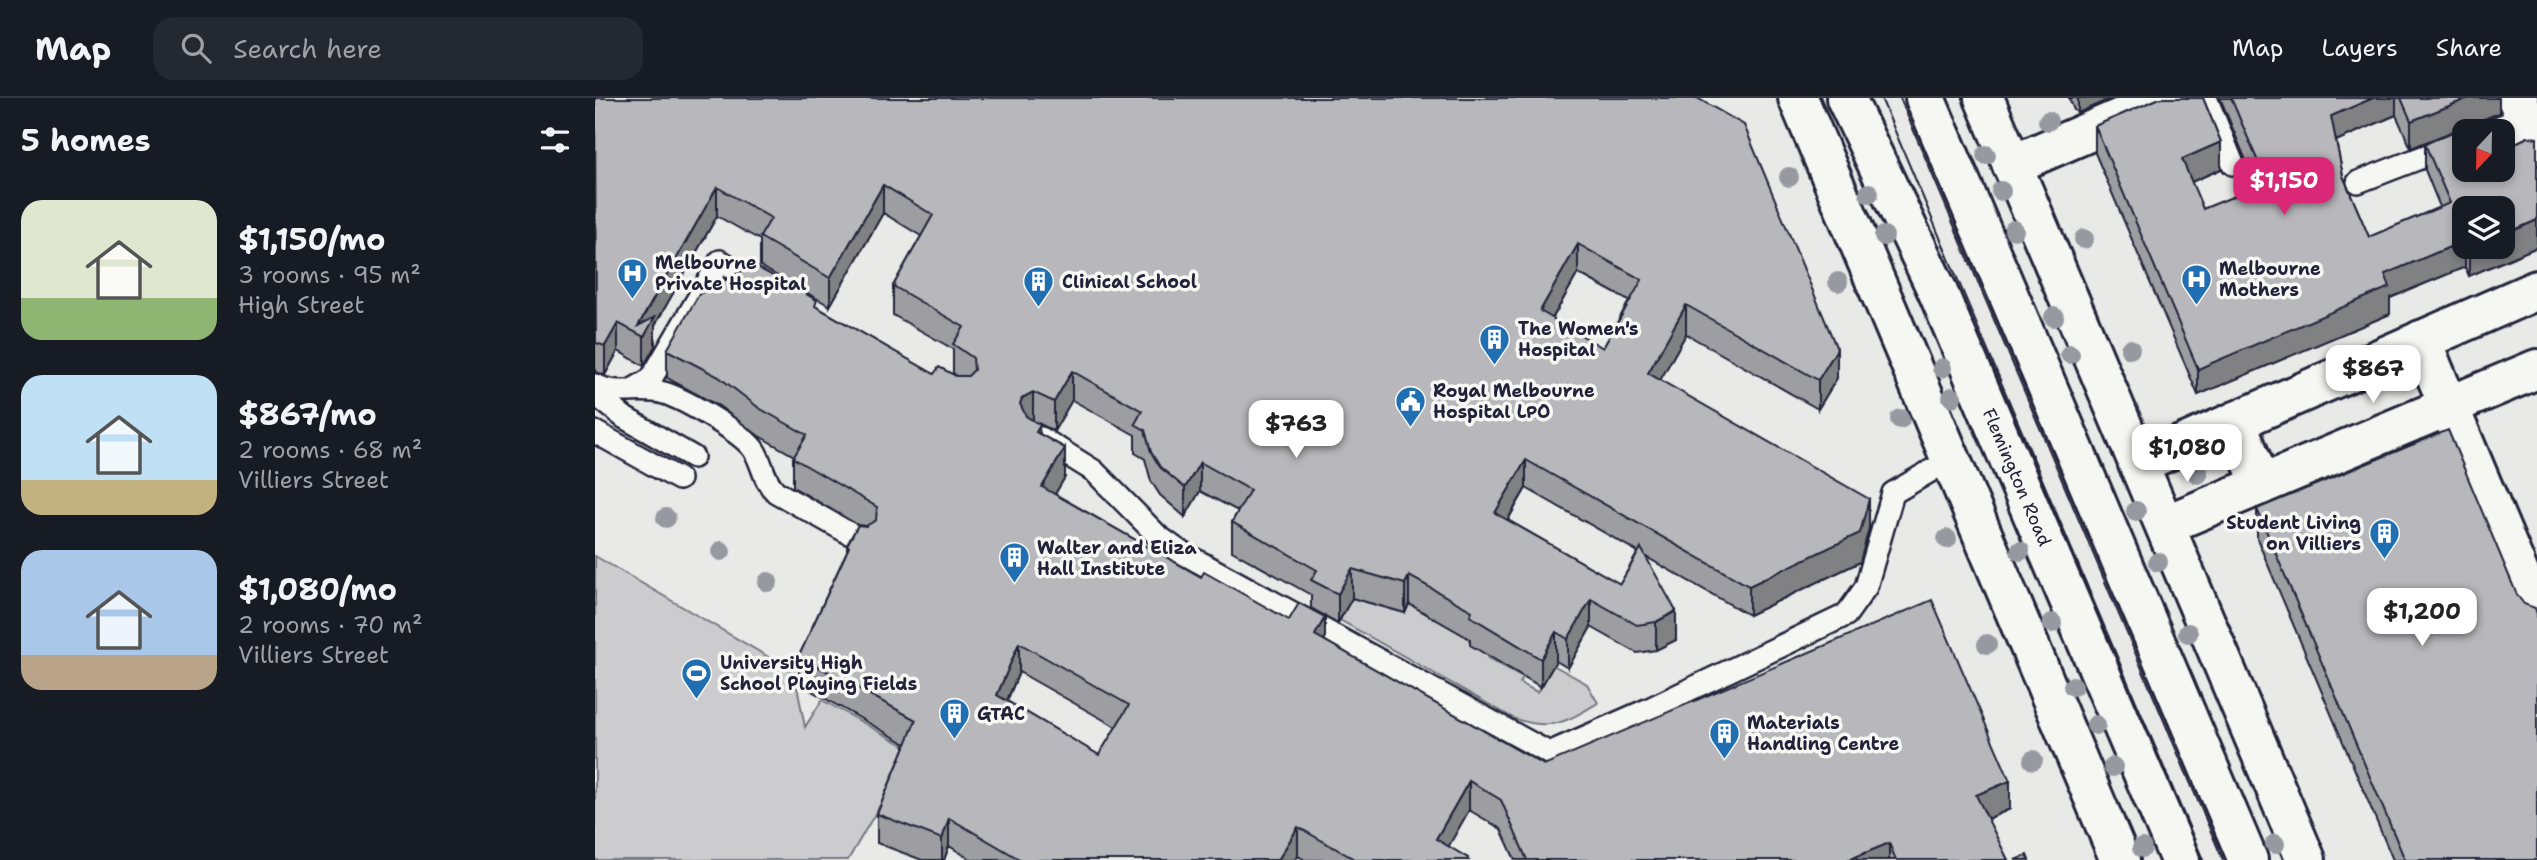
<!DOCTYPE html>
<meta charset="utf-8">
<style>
body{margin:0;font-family:"Shantell Sans",sans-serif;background:#242831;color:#f1f3f6;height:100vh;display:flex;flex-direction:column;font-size:26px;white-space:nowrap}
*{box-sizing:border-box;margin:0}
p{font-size:23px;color:#9ea1a6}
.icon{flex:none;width:38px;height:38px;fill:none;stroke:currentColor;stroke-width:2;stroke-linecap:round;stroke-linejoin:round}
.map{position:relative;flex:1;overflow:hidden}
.details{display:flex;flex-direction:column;background:#171b24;width:595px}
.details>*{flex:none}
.needle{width:46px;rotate:202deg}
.fabs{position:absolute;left:1857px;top:21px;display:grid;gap:14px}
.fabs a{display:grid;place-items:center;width:63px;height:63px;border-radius:14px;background:#171b24;box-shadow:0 4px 10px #0003;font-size:35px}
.price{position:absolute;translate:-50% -60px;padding:0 16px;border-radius:14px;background:#fff;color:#222;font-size:23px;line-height:46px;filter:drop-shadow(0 2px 4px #0008)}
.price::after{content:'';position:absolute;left:50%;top:42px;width:21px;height:16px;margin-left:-10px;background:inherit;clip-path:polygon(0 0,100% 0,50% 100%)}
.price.on{background:#db2777;color:#fff}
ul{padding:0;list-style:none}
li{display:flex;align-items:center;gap:21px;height:175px;padding:0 21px}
li span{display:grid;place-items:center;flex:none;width:196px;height:140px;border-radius:21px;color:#555}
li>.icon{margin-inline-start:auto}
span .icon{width:84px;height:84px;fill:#fffc;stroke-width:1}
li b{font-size:30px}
h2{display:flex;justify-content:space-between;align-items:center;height:84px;padding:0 21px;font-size:30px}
header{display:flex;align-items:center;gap:42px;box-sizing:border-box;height:98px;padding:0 35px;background:#171b24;border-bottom:2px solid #363941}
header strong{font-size:33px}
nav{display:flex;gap:38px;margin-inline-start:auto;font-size:24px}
.search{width:490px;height:63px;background:#242831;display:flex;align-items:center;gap:18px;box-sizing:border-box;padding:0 24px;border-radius:21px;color:#9ea1a6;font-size:26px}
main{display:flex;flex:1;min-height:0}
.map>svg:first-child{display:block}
.green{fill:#ccccce;stroke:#777784;stroke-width:2}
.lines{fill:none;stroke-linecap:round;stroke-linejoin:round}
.service-casing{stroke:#22223b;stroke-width:26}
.minor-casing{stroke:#22223b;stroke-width:44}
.primary-casing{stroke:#22223b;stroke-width:44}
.service{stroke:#f6f6f2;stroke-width:21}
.minor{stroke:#f6f6f2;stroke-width:38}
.primary{stroke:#f6f6f2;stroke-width:38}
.tram{stroke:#22223b;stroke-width:2}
.tree{fill:#9898a1}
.wall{fill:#9e9ea2;stroke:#22223b;stroke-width:2;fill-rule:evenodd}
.shaded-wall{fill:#818184;stroke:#22223b;stroke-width:2}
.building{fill:#b8b8bc;stroke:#22223b;stroke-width:2;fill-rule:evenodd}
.labels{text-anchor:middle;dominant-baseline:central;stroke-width:7;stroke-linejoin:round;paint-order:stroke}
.poi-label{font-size:18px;font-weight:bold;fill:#22223b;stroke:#f6f6f2;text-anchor:start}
.street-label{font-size:18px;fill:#22223b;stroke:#f6f6f2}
</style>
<header>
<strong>Map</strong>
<div class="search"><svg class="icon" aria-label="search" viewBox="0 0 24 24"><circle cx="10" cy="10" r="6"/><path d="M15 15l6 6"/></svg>Search here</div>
<nav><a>Map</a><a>Layers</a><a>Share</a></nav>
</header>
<main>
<section class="details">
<h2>5 homes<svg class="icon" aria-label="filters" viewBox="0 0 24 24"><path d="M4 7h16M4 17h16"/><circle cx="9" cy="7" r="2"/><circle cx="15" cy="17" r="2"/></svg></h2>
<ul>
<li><span style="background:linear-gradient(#dfe7d0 70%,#8fb573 0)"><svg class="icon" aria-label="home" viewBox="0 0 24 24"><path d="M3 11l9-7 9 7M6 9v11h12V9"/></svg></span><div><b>$1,150/mo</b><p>3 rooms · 95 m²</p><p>High Street</p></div></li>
<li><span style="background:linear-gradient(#bfe0f5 75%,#c2b280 0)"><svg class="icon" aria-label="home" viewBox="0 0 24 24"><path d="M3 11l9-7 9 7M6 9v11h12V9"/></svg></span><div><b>$867/mo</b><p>2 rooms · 68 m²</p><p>Villiers Street</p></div></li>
<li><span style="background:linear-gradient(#a9c7e8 75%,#b9a48a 0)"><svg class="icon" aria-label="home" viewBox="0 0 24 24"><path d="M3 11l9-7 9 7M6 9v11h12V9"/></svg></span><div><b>$1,080/mo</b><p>2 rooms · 70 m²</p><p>Villiers Street</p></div></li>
</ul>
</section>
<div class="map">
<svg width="1942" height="762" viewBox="0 0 1942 762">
<rect width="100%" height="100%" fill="#e9e9e7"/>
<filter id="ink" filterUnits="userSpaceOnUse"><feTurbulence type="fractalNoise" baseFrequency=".0143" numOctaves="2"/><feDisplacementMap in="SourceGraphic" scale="14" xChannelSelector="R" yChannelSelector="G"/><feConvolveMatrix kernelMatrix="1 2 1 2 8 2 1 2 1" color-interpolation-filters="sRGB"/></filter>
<g filter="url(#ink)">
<g class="green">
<path d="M0,458L199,574L210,629L227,602L317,652L253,762H0Z"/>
<path d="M757,500L809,515L814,506L896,553L893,560L928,579L925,585L942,594L958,567L992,586L1003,605C971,624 958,633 920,621L745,522Z"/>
</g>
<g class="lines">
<defs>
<g id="service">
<path d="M1611,0L1638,66"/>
<path d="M1894,33L1937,16"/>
<path d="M1763,84L1869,43"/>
<path d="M0,287C22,299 46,288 69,295C89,301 148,335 159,352C168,366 168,382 181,394L270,444"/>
<path d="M37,292L56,281L125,163L168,187"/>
<path d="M0,296L30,320L98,359"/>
<path d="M0,334L84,381"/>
<path d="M446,340L499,373L563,438L584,453L954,655L1054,611L1251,517L1271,489L1298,395L1356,361"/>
</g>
<g id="minor">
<path d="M1922,0L1942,47"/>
<path d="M1417,67L1572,0"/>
<path d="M1826,242L1942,518"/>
<path d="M1641,323L1666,387"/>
<path d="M1543,366L1942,192"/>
<path d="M1570,427L1942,271"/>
</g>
<g id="primary">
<path d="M1203,0L1525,762"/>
<path id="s1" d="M1251,0L1342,192L1585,762"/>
<path d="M1330,0L1653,762"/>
<path d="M1389,0L1711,762"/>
</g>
</defs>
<use href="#service" class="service-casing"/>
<use href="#minor" class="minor-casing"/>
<use href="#primary" class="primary-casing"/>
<use href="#service" class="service"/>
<use href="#minor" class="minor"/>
<use href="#primary" class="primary"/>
<g class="tram">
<path d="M1286,0L1608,762"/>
<path d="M1305,0L1628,762"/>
</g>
</g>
<g class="tree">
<circle cx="1453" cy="23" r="10"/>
<circle cx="1391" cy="57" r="10"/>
<circle cx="1194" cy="79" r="10"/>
<circle cx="1406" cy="93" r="10"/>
<circle cx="1274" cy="95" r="10"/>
<circle cx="1419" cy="132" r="10"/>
<circle cx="1289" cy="138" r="10"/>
<circle cx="1489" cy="141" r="10"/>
<circle cx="1243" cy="184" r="10"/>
<circle cx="1459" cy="219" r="10"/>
<circle cx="1535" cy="251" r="10"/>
<circle cx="1475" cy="256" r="10"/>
<circle cx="1347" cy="270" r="10"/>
<circle cx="1357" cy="299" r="10"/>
<circle cx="1305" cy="321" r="10"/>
<circle cx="1603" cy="376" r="10"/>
<circle cx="1541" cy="413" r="10"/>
<circle cx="71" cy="420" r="10"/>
<circle cx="1352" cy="441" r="10"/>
<circle cx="126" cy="453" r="10"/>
<circle cx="1425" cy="453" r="10"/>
<circle cx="1563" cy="464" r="10"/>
<circle cx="173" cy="484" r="10"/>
<circle cx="1457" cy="525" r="10"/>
<circle cx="1593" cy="535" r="10"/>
<circle cx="1392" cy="546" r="10"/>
<circle cx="1478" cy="588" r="10"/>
<circle cx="1501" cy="627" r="10"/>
<circle cx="1438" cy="662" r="10"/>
<circle cx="1518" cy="669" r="10"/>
<circle cx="1680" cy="746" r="10"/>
<circle cx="1547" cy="750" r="10"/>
</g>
<g class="wall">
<path d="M0,0H1102L1242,280L1223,311L1091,236L1065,282L1274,430L1265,464L1154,517L1051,459L1081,542L1061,552L1042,555L996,529L973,570L961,563L946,589L875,547V541L814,506L810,515L757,500L743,525L716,510V497L637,453V424L643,413L605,393L590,419L565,397L556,383L550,361L540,355V337L477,302L459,333L443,325L445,336L470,379L460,396L606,479L730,543L949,667L1415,711L1392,721L1413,762H920L906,731L874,712L853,748L873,762H710L703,758L700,762H377L354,748L349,762H327L282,745V716L311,646L204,586V558L252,453V447L263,427L198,389V360L199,358L164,338L124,308L72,280V252L222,209L339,276L362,278L358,275V251L298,217V188L326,138L288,115L235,208L165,168V142L122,118L60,227V248L49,268L23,253L10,277L0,274ZM983,175L1034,203L1008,250L957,221ZM931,390L1043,454L1025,486L913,422ZM424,574L521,629L504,657L412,603Z"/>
<path d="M1474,0H1517L1483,15L1479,12Z"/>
<path d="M1565,0H1608L1626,44V71L1596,84L1608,111L1662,89L1625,0H1904V15L1880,24L1884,33H1869V72H1908V51L1933,39L1942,40V149L1874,178L1870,169L1795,200V216L1603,297L1500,55V28ZM1801,17L1816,50L1861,32L1830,46V72L1845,109L1774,139L1748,78L1741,43ZM1869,110H1908V149H1869Z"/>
<path d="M1662,411L1942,762H1798L1662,441Z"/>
</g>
<g class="shaded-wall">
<path d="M1483,0H1517L1483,15Z"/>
<path d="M1778,0H1801V17L1736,45V18Z"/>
<path d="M1874,0H1904V15L1816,50V23Z"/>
<path d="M1626,44V71L1587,88V61Z"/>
<path d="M288,87V115L235,208V180Z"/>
<path d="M122,89V118L60,227V248L49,268V239L43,228Z"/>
<path d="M1942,122V149L1874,178V151L1879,149H1908V137Z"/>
<path d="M1869,143V149H1870V169L1795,200V216L1603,297V271L1790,176Z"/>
<path d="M983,146V175L945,242V213Z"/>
<path d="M1091,207V236L1053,304V275Z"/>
<path d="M23,225V253L10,277V248Z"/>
<path d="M1242,251V280L1223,311V282Z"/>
<path d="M477,273V302L459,333V304Z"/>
<path d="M438,294V323L427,329L425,306L427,300Z"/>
<path d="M470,350V379L447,418V389Z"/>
<path d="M931,362V390L900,443V415Z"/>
<path d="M605,364V393L590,419V390Z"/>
<path d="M1274,401V430L1265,464L1154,517V488Z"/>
<path d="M757,471V500L743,525V496Z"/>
<path d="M814,478V506L810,515V486Z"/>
<path d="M996,501V529L973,570V541Z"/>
<path d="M1081,513V542L1061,552V524Z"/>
<path d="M730,519V548L720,537Z"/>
<path d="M961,534V563L946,589V561Z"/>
<path d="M424,545V574L402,626V597Z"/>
<path d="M874,683V712L846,762L841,741Z"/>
<path d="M1415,683V711L1381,726V697Z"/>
<path d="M354,720V748L349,762H347V741Z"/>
<path d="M703,729V758L700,762H683Z"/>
<path d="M1294,745V762H1253Z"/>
</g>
<g class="building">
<path d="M0,0H1102L1149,27L1242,251L1223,282L1091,207L1053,275L1274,401L1265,435L1154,488L931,362L900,415L1025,486L1046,450L1081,513L1061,524L1042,527L996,501L973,541L961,534L946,561L875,518L877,513L814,478L810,486L757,471L743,496L716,482L722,472L637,424L655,392L605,364L590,390L565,369L556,354L550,332L540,326L547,313L477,273L459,304L438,294L427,300L425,306L431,318L445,327L441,334L470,350L447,389L606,479L609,474L694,522L704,505L730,519L720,537L949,667L1337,502L1415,683L1381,697L1413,762H1301L1294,745L1253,762H932L906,702L874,683L841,741L873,760L872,762H761L703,729L683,762H426L354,720L347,741L282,716L321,622L204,558L254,449L252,447L263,427L271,428L281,422L282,409L198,360L212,337L164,310L124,279L72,252L104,196L158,167L222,202L220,208L339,276L344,269L361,278H373L379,272L378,260L358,246L369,229L298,188L338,117L288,87L235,180L165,139L176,120L122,89L43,228L60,219L49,239L23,225L10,248L1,245ZM983,146L1047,182L1008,250L945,213ZM424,545L534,607L504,657L402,597Z"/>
<path d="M1565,0H1608L1626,44L1587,61L1608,111L1672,85L1636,0H1778L1736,18L1748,78L1774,139L1855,105L1830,46L1880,24L1884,33H1869V72H1908V51L1933,39L1942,40V122L1908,137V110H1869V143L1790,176L1795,189L1603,271L1500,28Z"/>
<path d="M1806,0H1874L1816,23Z"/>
<path d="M1853,332L1922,497L1929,506L1940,510L1942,516V762H1810L1662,411Z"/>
<path d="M1432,757L1434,762H1420Z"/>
</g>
</g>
<defs>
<symbol id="hospital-pin" viewBox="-11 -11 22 30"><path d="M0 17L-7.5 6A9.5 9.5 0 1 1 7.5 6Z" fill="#1f6fb2" stroke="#f6f6f2"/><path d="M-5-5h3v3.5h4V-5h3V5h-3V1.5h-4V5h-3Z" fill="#fff"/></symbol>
<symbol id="building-pin" viewBox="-11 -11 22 30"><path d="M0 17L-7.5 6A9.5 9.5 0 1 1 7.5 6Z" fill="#1f6fb2" stroke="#f6f6f2"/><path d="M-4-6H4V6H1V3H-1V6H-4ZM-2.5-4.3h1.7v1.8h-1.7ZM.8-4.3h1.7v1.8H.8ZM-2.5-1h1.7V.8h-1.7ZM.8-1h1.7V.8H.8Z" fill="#fff"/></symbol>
<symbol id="civic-pin" viewBox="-11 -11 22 30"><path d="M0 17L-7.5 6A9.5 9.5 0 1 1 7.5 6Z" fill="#1f6fb2" stroke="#f6f6f2"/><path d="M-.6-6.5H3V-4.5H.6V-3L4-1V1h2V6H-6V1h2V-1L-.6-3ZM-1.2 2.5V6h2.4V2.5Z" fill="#fff"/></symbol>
<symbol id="stadium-pin" viewBox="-11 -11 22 30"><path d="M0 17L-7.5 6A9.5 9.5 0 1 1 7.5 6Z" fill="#1f6fb2" stroke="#f6f6f2"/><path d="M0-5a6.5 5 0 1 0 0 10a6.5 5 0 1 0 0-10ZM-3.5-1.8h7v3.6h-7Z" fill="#fff"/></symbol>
</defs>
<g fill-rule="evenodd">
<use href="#hospital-pin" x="20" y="158" width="35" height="47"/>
<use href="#hospital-pin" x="1584" y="164" width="35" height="47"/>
<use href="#building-pin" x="426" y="166" width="35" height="47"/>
<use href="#building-pin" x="882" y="224" width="35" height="47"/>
<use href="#civic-pin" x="798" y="286" width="35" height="47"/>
<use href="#building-pin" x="1772" y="418" width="35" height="47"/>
<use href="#building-pin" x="402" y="442" width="35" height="47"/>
<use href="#stadium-pin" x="84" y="558" width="35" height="47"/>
<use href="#building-pin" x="342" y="598" width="35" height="47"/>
<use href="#building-pin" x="1112" y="618" width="35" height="47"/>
</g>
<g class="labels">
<g class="poi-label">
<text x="60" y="165">Melbourne<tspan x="60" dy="21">Private Hospital</tspan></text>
<text x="1624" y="171">Melbourne<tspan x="1624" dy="21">Mothers</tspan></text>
<text x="467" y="184">Clinical School</text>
<text x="923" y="231">The Women's<tspan x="923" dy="21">Hospital</tspan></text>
<text x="838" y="293">Royal Melbourne<tspan x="838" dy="21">Hospital LPO</tspan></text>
<text x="1766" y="425" text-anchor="end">Student Living<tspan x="1766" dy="21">on Villiers</tspan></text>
<text x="442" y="450">Walter and Eliza<tspan x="442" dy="21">Hall Institute</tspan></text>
<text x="125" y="565">University High<tspan x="125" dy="21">School Playing Fields</tspan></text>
<text x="382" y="616">GTAC</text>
<text x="1152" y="625">Materials<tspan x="1152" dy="21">Handling Centre</tspan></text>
</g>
<g class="street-label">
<text stroke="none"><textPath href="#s1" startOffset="416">Flemington Road</textPath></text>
</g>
</g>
</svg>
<div class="fabs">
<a><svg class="needle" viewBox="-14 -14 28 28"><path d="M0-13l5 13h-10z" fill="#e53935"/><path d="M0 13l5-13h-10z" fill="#9ea1a6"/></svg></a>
<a><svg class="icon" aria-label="layers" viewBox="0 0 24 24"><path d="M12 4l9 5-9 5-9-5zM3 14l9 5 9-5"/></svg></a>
</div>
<b class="price on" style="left:1689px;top:119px">$1,150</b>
<b class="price" style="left:1778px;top:307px">$867</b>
<b class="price" style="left:701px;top:362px">$763</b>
<b class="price" style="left:1592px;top:386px">$1,080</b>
<b class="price" style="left:1827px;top:550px">$1,200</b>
</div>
</main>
